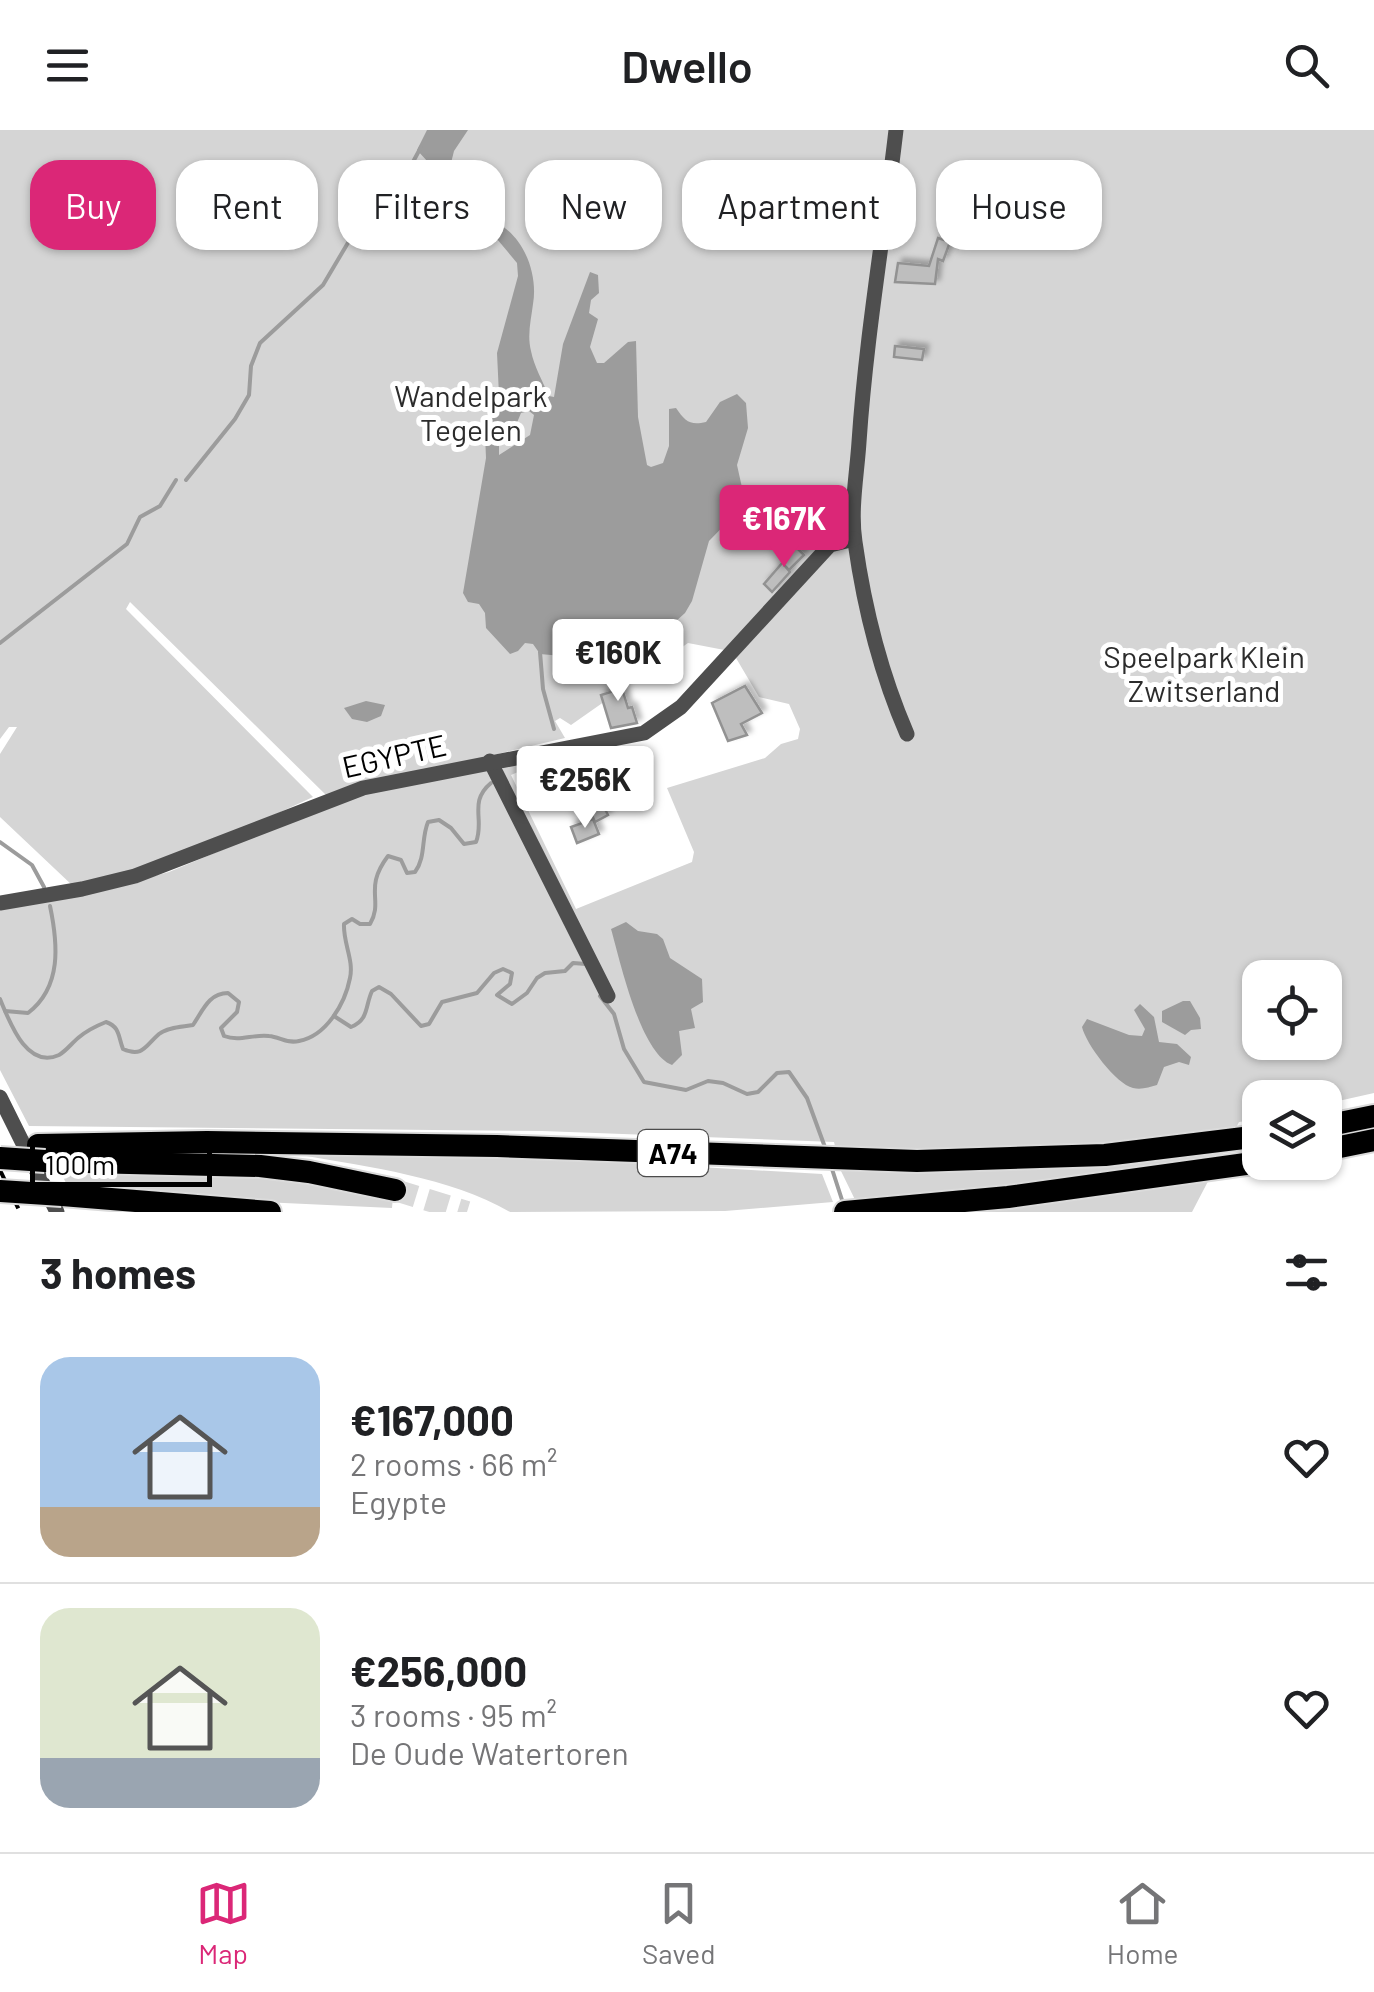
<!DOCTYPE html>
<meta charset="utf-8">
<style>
body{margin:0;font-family:Barlow,sans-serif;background:#f2f2f2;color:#202124;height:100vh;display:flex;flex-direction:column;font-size:38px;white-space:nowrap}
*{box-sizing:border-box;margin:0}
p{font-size:32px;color:#757577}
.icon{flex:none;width:55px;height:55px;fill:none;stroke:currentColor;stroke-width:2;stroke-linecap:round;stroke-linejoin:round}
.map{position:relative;height:1082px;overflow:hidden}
.panel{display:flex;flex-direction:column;background:#fff;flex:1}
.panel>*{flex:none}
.guide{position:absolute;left:30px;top:30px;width:1315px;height:90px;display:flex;gap:20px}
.controls{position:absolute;left:1242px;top:830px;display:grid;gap:20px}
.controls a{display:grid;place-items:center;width:100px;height:100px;border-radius:20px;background:#fff;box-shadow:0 2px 8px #0004;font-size:50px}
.scale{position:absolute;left:30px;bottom:25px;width:182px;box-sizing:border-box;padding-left:10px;border:5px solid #000;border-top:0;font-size:28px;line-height:35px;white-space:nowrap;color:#000;-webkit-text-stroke:8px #fff;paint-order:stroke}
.price{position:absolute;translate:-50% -85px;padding:0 22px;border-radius:10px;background:#fff;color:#222;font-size:32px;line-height:65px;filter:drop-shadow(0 2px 5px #0008)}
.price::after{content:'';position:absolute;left:50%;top:60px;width:30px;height:22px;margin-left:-15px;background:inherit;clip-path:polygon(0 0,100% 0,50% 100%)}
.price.on{background:#db2777;color:#fff}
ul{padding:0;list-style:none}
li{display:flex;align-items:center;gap:30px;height:250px;padding:0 40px}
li+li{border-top:2px solid #e0e0e0}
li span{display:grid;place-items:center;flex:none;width:280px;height:200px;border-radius:30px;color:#555}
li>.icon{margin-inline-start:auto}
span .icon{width:120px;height:120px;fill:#fffc;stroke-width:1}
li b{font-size:42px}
h2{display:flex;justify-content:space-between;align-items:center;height:120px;padding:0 40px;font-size:42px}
.tag{padding:0 35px;border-radius:30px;background:#fff;box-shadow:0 2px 8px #0004;font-size:35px;line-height:90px}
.tag.on{background:#db2777;color:#fff}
header{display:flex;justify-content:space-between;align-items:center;height:130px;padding:0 40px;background:#fff;font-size:45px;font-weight:600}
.dock{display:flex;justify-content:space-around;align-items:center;height:140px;border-top:2px solid #e0e0e0;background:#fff;font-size:28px;color:#757577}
.dock a{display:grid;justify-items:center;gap:5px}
.dock .on{color:#db2777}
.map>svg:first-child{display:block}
.green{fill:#d5d5d5;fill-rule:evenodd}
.water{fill:#9c9c9c;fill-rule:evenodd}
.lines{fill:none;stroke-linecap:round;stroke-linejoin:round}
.stream{stroke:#9c9c9c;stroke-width:4}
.building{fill:#bebebe;stroke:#929292;stroke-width:2.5;filter:url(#shadow)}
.highway-tunnel{stroke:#d9d9d9;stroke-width:22;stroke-dasharray:22 11;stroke-linecap:butt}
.highway-casing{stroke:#dbdbdb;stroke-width:26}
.minor{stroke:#4e4e4e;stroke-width:15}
.highway{stroke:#000;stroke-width:22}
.rail{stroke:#000;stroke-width:4;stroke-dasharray:15 5 2.5 5;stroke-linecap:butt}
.highway-bridge-casing{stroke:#dbdbdb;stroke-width:26;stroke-linecap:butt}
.highway-bridge{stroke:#000;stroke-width:22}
.labels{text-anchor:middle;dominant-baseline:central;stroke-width:10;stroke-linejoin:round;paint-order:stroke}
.shield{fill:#fff;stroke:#4c4c4c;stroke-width:2.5}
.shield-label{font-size:28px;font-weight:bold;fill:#000}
.park-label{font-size:30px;fill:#2c2c2c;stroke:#fff}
.street-label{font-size:30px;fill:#000;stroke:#fff}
</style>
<header><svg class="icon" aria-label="menu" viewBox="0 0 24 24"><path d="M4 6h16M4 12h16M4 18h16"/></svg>Dwello<svg class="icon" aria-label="search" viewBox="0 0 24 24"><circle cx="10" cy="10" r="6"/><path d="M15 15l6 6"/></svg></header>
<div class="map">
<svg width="1374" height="1082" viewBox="0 0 1374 1082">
<defs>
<filter id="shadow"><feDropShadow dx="4.5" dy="-4.5" stdDeviation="2.5" flood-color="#0004"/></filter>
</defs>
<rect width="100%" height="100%" fill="#fff"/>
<g class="green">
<path d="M0,0H1374V963L1325,974V968H1260V989L1239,992L1192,1082H861L841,1041L834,1012L542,1001L29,996L0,940V778L91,763L169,742L349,667L490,637L502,641L504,636L523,631L525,639L511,645L576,779L692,732L694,722L667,658L765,628L781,614L798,609L800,599L789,574L759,567L736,528L740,523L688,513L571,595L560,588L555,591L565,608L326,665L130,472L126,479L313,667L231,705L146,736L73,756L0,687V624L17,597H9L0,609ZM1260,848H1325V912H1260Z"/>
<path d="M301,1025H493L822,1044L833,1072L725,1081L510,1082C450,1047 368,1037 301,1025Z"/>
<path d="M61,1043L299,1049L393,1066L392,1078L263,1072L66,1053Z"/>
</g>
<g class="water">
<path d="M427,0H468L454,21L451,33L469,52L465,56L428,32L417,20Z"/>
<path d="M502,96C525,111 538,145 533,174C531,190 527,205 531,221C534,236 543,252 549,266L554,267L563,214L590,142L598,145L599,163L591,170L589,183L598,189L590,217L597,233H604L628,212L636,211L638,287L647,335L651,337L663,333L669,316V279L676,278C685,291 690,296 706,292L720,272L737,264L746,273L748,298L737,335L743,362L741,378L709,411L692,471L685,483L643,521L617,531L540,524L533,514L525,513L518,521L510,524L486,498L485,483L479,474L468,472L463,463L486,328L485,304L499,265L497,223L518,146L517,133L497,109V98ZM529,281L534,285L530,305L499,325V315L516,295L521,283Z"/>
<path d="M366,571L385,575L381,586L367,592L352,589L344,578Z"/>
<path d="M626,792L638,801L657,804L663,809L670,828L702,849L703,872L691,879L695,898L679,901L682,925L672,935C640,923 620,830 611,799Z"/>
<path d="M1183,871H1190L1200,888L1201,899L1191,900L1185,905L1162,892V881Z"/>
<path d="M1140,874L1154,887L1159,912L1177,914L1191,927L1189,935L1179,932L1164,937L1157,955C1149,957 1142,960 1133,958C1116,954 1086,914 1082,897L1087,889L1129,905L1142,906L1145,899L1134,880Z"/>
</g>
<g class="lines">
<g class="stream">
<path d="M186,350L235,289L249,265L251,236L260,213L323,155L352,106L364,115L369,114L421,17"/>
<path d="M0,513L127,414L140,387L160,376L176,350"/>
<path d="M540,522L543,559L554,599"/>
<path d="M0,712L32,735L44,757"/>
<path d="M600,866L614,884L624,919L644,952L686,960L708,951L723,953L747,964L758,962L777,943L789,942L807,968L826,1020"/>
<path d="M0,869C9,890 26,940 59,925C66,921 72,913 78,908C86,901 96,896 106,892C120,897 118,906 123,919C143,928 146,915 159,904C168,897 183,897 193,895C203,880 209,863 228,863L239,872L237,882L221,898L224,906C240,912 252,904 269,906C280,907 287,914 299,911C326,906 345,874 350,848C354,830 343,813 344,794L352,789L360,794H370C384,770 363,759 388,726L401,730L407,743L415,742C426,727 421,709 428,692L439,690L451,698L464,714L476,712C485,690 468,672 491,653"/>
<path d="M5,881L28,883C62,857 58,814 50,776"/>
<path d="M334,886L351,897C369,890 365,876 372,861L379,857L391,864L421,896L429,894L442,872L477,863L494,843L503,839L512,843L510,854L497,865L512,874L527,863L537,848L545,843L565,841L573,833L586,834"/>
<path d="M832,1039L843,1073"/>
</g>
</g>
<g class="building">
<path d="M938,108L950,112L943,131L938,129L935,154L895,152L898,133L929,136Z"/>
<path d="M895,216L924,219L922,230L894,227Z"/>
<path d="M796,417L804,425L789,440L784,435L790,442L772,462L764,454Z"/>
<path d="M616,539L628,578L632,577L637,593L611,598L601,565L614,561L608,542Z"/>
<path d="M745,556L762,583L741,594L747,605L728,611L712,573Z"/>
<path d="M588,632L610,676L605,679L608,685L595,692L585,670L588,669L577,638Z"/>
<path d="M593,689L599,704L577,713L571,697Z"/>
</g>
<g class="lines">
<path class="highway-tunnel" d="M395,1060L467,1082"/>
<defs>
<g id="highway">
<path d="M1325,996L1374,986"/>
<path d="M38,1015L207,1012L497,1016L917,1031L1105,1025L1260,1006"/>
<path d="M1325,1020L1374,1010"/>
<path d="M45,1031L260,1036L309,1042L395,1060"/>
<path d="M62,1065L270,1082"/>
<path d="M845,1082L1008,1067L1260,1032"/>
</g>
</defs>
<use href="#highway" class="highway-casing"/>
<g class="minor">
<path d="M896,0C884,104 866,207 859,312C857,344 850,380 855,412C864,476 881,544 907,604"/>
<path d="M490,631L608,866"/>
<path d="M0,773L82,759L135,746L363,658L644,603L681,577L830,415L854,409"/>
<path d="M0,967L57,1082"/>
</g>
<use href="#highway" class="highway"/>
<path class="rail" d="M0,1040L20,1082"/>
<defs>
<g id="highway-bridge">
<path d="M0,1028L45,1031"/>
<path d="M0,1061L62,1065"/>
</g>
</defs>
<use href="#highway-bridge" class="highway-bridge-casing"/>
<use href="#highway-bridge" class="highway-bridge"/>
</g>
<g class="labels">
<rect class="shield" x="638" y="1000" width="70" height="46" rx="8"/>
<g class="shield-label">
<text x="673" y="1023">A74</text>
</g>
<g class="park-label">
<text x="471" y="265">Wandelpark<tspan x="471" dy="34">Tegelen</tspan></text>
<text x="1204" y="526">Speelpark Klein<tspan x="1204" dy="34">Zwitserland</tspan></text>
</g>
<g class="street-label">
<text transform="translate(394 625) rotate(-13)">EGYPTE</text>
</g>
</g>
</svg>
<div class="controls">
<a><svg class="icon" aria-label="locate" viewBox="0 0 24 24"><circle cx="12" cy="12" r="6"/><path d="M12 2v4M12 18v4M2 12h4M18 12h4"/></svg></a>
<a><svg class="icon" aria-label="layers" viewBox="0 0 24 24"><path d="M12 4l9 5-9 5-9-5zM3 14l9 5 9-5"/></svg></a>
</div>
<div class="scale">100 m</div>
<b class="price on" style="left:784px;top:440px">€167K</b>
<b class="price" style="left:618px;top:574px">€160K</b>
<b class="price" style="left:585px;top:701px">€256K</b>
<div class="guide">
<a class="tag on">Buy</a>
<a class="tag">Rent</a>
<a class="tag">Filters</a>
<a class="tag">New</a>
<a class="tag">Apartment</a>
<a class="tag">House</a>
</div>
</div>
<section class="panel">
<h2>3 homes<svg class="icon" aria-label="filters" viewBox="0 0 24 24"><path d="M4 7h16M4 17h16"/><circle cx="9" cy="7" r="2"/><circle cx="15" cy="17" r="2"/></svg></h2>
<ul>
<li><span style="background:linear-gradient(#a9c7e8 75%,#b9a48a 0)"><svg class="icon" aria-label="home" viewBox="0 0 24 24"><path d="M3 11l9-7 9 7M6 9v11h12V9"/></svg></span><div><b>€167,000</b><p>2 rooms · 66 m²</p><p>Egypte</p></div><svg class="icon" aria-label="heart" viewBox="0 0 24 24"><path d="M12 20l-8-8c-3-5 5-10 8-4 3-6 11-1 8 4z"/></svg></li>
<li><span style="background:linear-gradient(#dfe7d0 75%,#9aa5b1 0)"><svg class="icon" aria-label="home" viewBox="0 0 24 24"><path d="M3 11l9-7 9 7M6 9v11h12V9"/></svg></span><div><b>€256,000</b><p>3 rooms · 95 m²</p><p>De Oude Watertoren</p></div><svg class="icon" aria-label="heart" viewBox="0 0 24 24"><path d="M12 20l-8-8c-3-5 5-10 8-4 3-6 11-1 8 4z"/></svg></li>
</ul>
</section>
<nav class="dock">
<a class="on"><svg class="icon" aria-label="map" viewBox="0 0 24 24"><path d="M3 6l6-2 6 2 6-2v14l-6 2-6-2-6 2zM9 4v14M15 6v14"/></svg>Map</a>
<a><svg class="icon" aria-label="saved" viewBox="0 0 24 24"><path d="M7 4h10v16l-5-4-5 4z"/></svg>Saved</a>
<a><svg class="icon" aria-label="home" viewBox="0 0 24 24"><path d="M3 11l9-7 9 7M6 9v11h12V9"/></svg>Home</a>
</nav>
